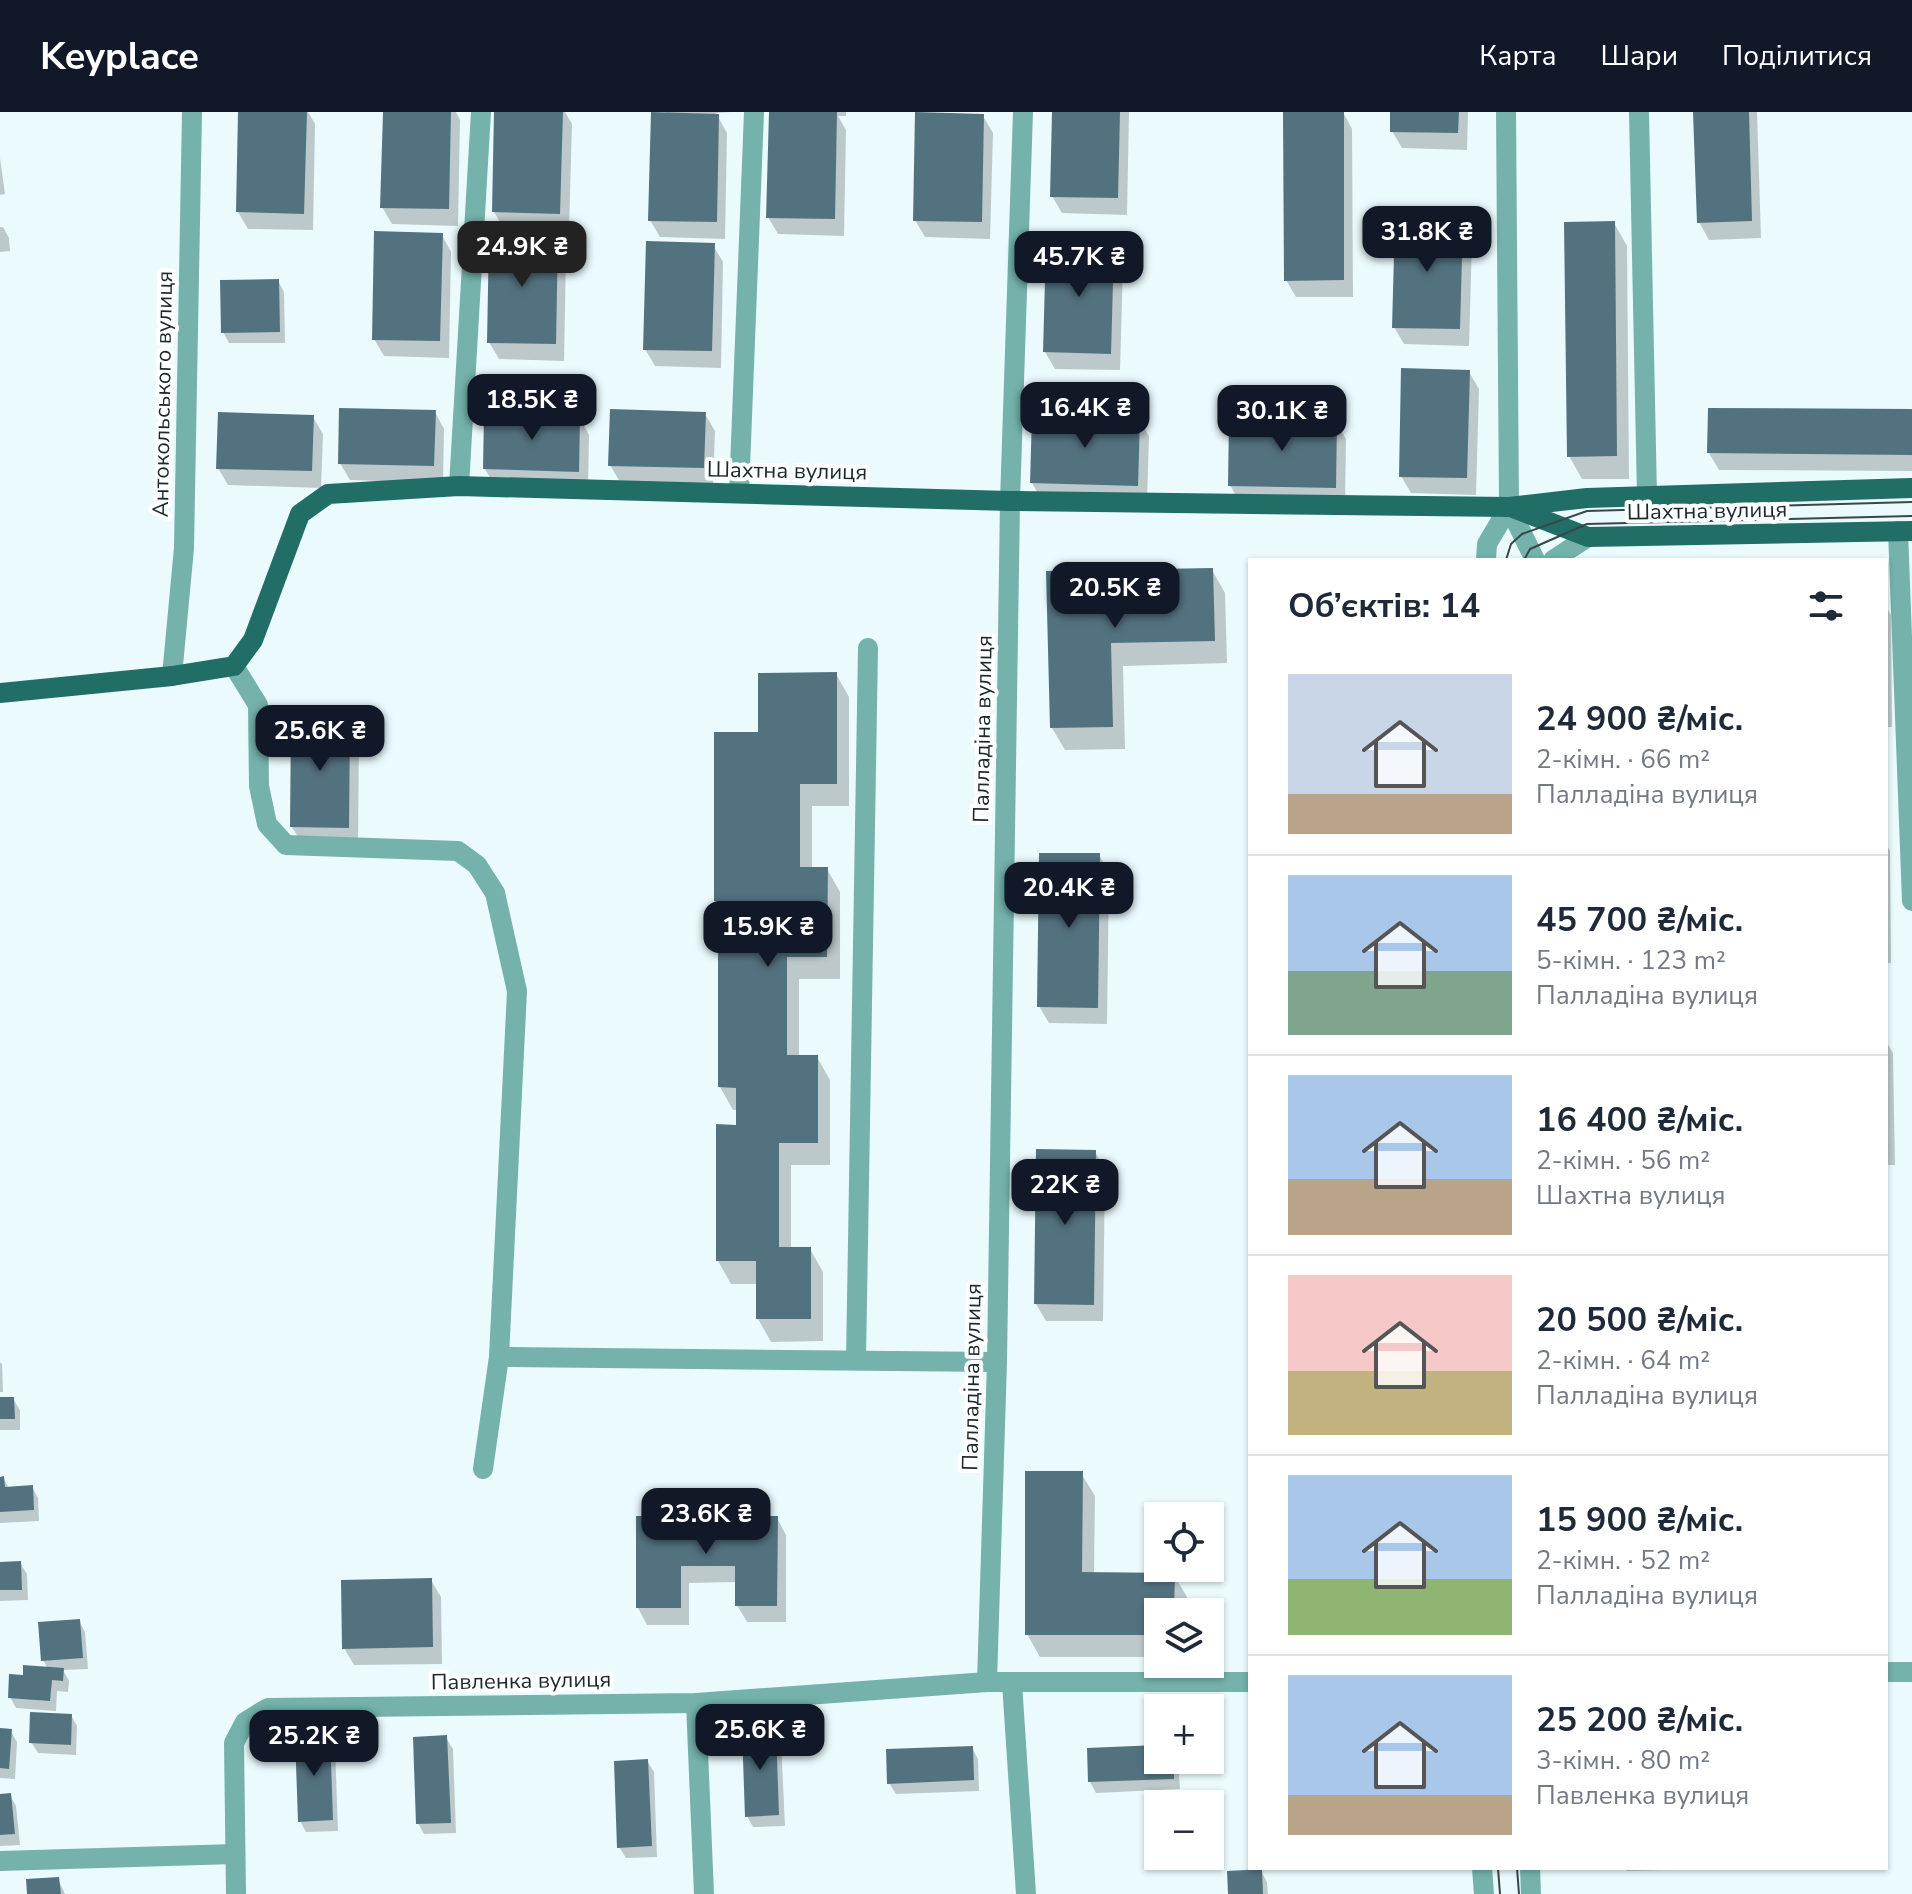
<!DOCTYPE html>
<html lang="uk">
<meta charset="utf-8">
<style>
body{margin:0;font-family:"Nunito Sans",sans-serif;background:#f6f6f7;color:#1f2937;height:100vh;display:flex;flex-direction:column;font-size:30px;white-space:nowrap}
*{box-sizing:border-box;margin:0}
p{font-size:26px;color:#747a83}
.icon{flex:none;width:44px;height:44px;fill:none;stroke:currentColor;stroke-width:2;stroke-linecap:round;stroke-linejoin:round}
.map{position:relative;flex:1;overflow:hidden}
.drawer{position:absolute;left:1248px;top:446px;width:640px;height:1312px;display:flex;flex-direction:column;background:#fff;border-radius:0px;box-shadow:0 2px 6px #0004}
.drawer>*{flex:none}
.buttons{position:absolute;left:1144px;top:1390px;display:grid;gap:16px}
.buttons a{display:grid;place-items:center;width:80px;height:80px;border-radius:0px;background:#fff;box-shadow:0 2px 6px #0004;font-size:40px}
.price{position:absolute;translate:-50% -68px;padding:0 18px;border-radius:16px;background:#111827;color:#fff;font-size:26px;line-height:52px;filter:drop-shadow(0 2px 4px #0008)}
.price::after{content:'';position:absolute;left:50%;top:48px;width:24px;height:18px;margin-left:-12px;background:inherit;clip-path:polygon(0 0,100% 0,50% 100%)}
.price.on{background:#222;color:#fff}
ul{padding:0;list-style:none}
li{display:flex;align-items:center;gap:24px;height:200px;padding:0 40px}
li+li{border-top:2px solid #e0e1e3}
li span{display:grid;place-items:center;flex:none;width:224px;height:160px;border-radius:0px;color:#555}
li>.icon{margin-inline-start:auto}
span .icon{width:96px;height:96px;fill:#fffc;stroke-width:1}
li b{font-size:34px}
h2{display:flex;justify-content:space-between;align-items:center;height:96px;padding:0 40px;font-size:34px}
header{display:flex;align-items:center;gap:48px;box-sizing:border-box;height:112px;padding:0 40px;background:#111827;color:#fff}
header strong{font-size:38px}
nav{display:flex;gap:44px;margin-inline-start:auto;font-size:28px}
.map>svg:first-child{display:block}
.shadow{fill:#0003}
.building{fill:#537280}
.lines{fill:none;stroke-linecap:round;stroke-linejoin:round}
.minor{stroke:#74b2ab;stroke-width:20}
.major{stroke:#216e67;stroke-width:20}
.tram{stroke:#38474a;stroke-width:2}
.labels{text-anchor:middle;dominant-baseline:central;stroke-width:8;stroke-linejoin:round;paint-order:stroke}
.street-label{font-size:22px;fill:#1a292c;stroke:#fff}
</style>
<header>
<strong>Keyplace</strong>
<nav><a>Карта</a><a>Шари</a><a>Поділитися</a></nav>
</header>
<div class="map">
<svg width="1912" height="1782" viewBox="0 0 1912 1782">
<rect width="100%" height="100%" fill="#ebfbfd"/>
<g class="shadow">
<path d="M240,0H308L315,12L313,118L248,117L238,100Z"/>
<path d="M385,0H456L460,8L458,114L392,112L382,95Z"/>
<path d="M496,0H565L572,12L569,118L504,117L494,100Z"/>
<path d="M666,0H731L716,1L727,21L725,127L660,125L650,108Z"/>
<path d="M771,0H846V4H838L846,18L844,124L778,122L768,105Z"/>
<path d="M1054,0H1129L1127,103L1062,101L1052,84Z"/>
<path d="M1343,0L1352,17L1353,185H1296L1286,168Z"/>
<path d="M1392,0H1468L1467,38L1402,36L1392,19Z"/>
<path d="M1695,0H1757L1761,126L1709,128L1699,110Z"/>
<path d="M983,4L993,21L990,127L925,125L915,108Z"/>
<path d="M0,46L5,82L0,83Z"/>
<path d="M1462,111L1472,128L1469,234L1404,232L1394,215Z"/>
<path d="M1614,111L1627,134L1629,367H1582L1569,344Z"/>
<path d="M0,115H3L9,126L10,139L0,140Z"/>
<path d="M442,123L451,140L449,246L384,244L374,227Z"/>
<path d="M557,126L566,143L564,249L499,247L489,230Z"/>
<path d="M713,133L723,150L721,256L655,254L645,237Z"/>
<path d="M1113,135L1123,152L1120,258L1055,257L1045,240Z"/>
<path d="M278,169L284,180L285,231H229L223,220Z"/>
<path d="M1469,260L1479,277L1476,383L1411,381L1401,364Z"/>
<path d="M1912,299V359L1719,358L1709,341Z"/>
<path d="M435,300L444,317L443,371L350,368L340,351Z"/>
<path d="M705,302L715,319L713,373L620,370L610,353Z"/>
<path d="M313,305L323,322L321,376L228,373L218,356Z"/>
<path d="M579,305L589,323L588,376L495,374L485,357Z"/>
<path d="M1139,307L1149,324L1147,390L1042,388L1032,371Z"/>
<path d="M1336,310L1346,327L1345,393L1240,391L1230,373Z"/>
<path d="M1212,458L1225,481L1227,551L1123,554L1125,637L1065,638L1052,616L1048,461Z"/>
<path d="M1886,494L1891,503L1892,615H1886Z"/>
<path d="M836,562L849,585V694H812V757H827L840,780V867H799V945H817L830,968V1053H791V1137H810L823,1160V1229L771,1230L758,1207V1172H731L718,1149L738,1015V998H733L720,975L739,811H729L716,788L760,622Z"/>
<path d="M349,609L359,626L358,733L302,732L292,715Z"/>
<path d="M1886,732L1890,739L1891,851H1886Z"/>
<path d="M1099,743L1109,760L1107,912L1049,911L1039,894Z"/>
<path d="M1886,929L1893,941L1895,1053H1886Z"/>
<path d="M1095,1040L1105,1057L1103,1209H1046L1036,1192Z"/>
<path d="M0,1250L2,1252L3,1280H0Z"/>
<path d="M0,1284L1,1287H13L20,1298V1318H0Z"/>
<path d="M1081,1361L1095,1384L1094,1462L1174,1463L1187,1485V1500H1158V1545H1040L1027,1522Z"/>
<path d="M3,1366L9,1376L32,1375L38,1386L39,1409L0,1411V1367Z"/>
<path d="M638,1406H777L786,1423V1510H747L737,1493V1470L689,1471V1513H647L638,1496Z"/>
<path d="M20,1451L27,1462L28,1488L0,1489V1452Z"/>
<path d="M431,1468L441,1485L442,1552L354,1553L344,1536Z"/>
<path d="M79,1509L85,1520L88,1557L63,1558L69,1569L68,1580L57,1579L56,1599L16,1596L10,1585L48,1557L43,1548Z"/>
<path d="M71,1603L77,1614L76,1643L38,1641L31,1630Z"/>
<path d="M0,1618H10L17,1630L15,1667L0,1666Z"/>
<path d="M775,1618L781,1629L785,1714L753,1715L747,1704Z"/>
<path d="M328,1623L335,1634L338,1719L306,1720L300,1709Z"/>
<path d="M446,1626L453,1637L456,1721L424,1722L418,1711Z"/>
<path d="M1158,1635V1648H1178L1180,1677L1096,1681L1090,1670Z"/>
<path d="M972,1636L978,1647L979,1679L896,1682L889,1671Z"/>
<path d="M647,1649L654,1660L657,1745L626,1746L619,1735Z"/>
<path d="M10,1683L16,1694L20,1733L0,1734V1684Z"/>
<path d="M1625,1756H1669V1758L1627,1759Z"/>
<path d="M1261,1759L1267,1770L1268,1782H1230Z"/>
<path d="M58,1767L65,1782H29Z"/>
</g>
<g class="building">
<path d="M238,0H307L304,102L236,100Z"/>
<path d="M383,0H451L449,97L380,96Z"/>
<path d="M494,0H563L560,102L492,100Z"/>
<path d="M651,0L719,2L717,110L648,109Z"/>
<path d="M769,0H837L835,107L766,106Z"/>
<path d="M915,0L984,2L982,110L913,109Z"/>
<path d="M1052,0H1120L1118,86L1050,85Z"/>
<path d="M1283,0H1344V168L1284,169Z"/>
<path d="M1390,0H1459L1458,21L1390,20Z"/>
<path d="M1693,0H1749L1752,109L1697,111Z"/>
<path d="M1395,107L1463,109L1460,217L1392,216Z"/>
<path d="M1615,109L1617,344L1567,345L1564,110Z"/>
<path d="M374,119L443,121L440,229L372,228Z"/>
<path d="M489,122L558,124L556,232L487,231Z"/>
<path d="M646,129L715,131L712,239L643,238Z"/>
<path d="M1046,132L1114,133L1111,242L1043,240Z"/>
<path d="M279,167L280,220L221,221L220,168Z"/>
<path d="M1401,256L1470,258L1467,366L1399,365Z"/>
<path d="M339,296L436,298L434,354L338,352Z"/>
<path d="M1708,296L1912,297V343L1707,341Z"/>
<path d="M610,297L706,300L704,356L608,354Z"/>
<path d="M218,300L314,303L312,359L216,357Z"/>
<path d="M484,301L580,304L579,360L483,357Z"/>
<path d="M1032,303L1140,305L1138,374L1030,371Z"/>
<path d="M1229,305L1337,308L1336,376L1228,374Z"/>
<path d="M1213,456L1215,529L1111,531L1113,615L1050,616L1046,459Z"/>
<path d="M837,560V672H800V755H828L827,845H787V943H818V1031H779V1135H811V1207H756V1149H716V1012L736,1013V976L718,975V814H737V789H714V620H758V561Z"/>
<path d="M291,606L350,607L349,716L290,715Z"/>
<path d="M1039,741H1100L1098,896L1037,895Z"/>
<path d="M1036,1037L1096,1038L1094,1193L1034,1192Z"/>
<path d="M0,1285H14L15,1307H0Z"/>
<path d="M1025,1359H1083L1082,1460L1175,1461L1174,1500H1158V1523H1025Z"/>
<path d="M4,1364L5,1375L33,1373L34,1398L0,1400V1365Z"/>
<path d="M636,1404H778L777,1494H735V1454H681V1496H636Z"/>
<path d="M21,1449L22,1478H0V1450Z"/>
<path d="M432,1466L433,1535L342,1537L341,1468Z"/>
<path d="M80,1507L83,1546L41,1549L38,1510Z"/>
<path d="M23,1553L64,1556L63,1569L52,1568L50,1589L8,1586L9,1562L23,1563Z"/>
<path d="M30,1600L72,1602L71,1633L29,1631Z"/>
<path d="M0,1616L12,1617L9,1657L0,1656Z"/>
<path d="M776,1616L779,1703L745,1705L742,1618Z"/>
<path d="M330,1621L333,1708L298,1710L295,1623Z"/>
<path d="M447,1623L451,1711L416,1712L413,1625Z"/>
<path d="M1158,1633V1648H1174V1667L1088,1670L1087,1636Z"/>
<path d="M973,1634L974,1668L887,1672L886,1637Z"/>
<path d="M648,1647L652,1734L617,1736L614,1649Z"/>
<path d="M11,1681L15,1722L0,1723V1682Z"/>
<path d="M1262,1757L1263,1782H1228L1227,1759Z"/>
<path d="M59,1765L61,1782H27L26,1767Z"/>
</g>
<g class="lines">
<g class="minor">
<path d="M1639,0L1647,384"/>
<path d="M459,374L481,0"/>
<path d="M739,381L754,0"/>
<path d="M1509,395L1535,448"/>
<path d="M1898,419L1912,789"/>
<path d="M1486,448L1487,432L1509,395L1506,0"/>
<path d="M1553,448L1588,425"/>
<path d="M234,554L258,593L259,674L267,712L286,733L458,739L477,753L495,781L517,879L499,1245L483,1357"/>
<path d="M172,564L184,436L192,0"/>
<path d="M499,1245L997,1250"/>
<path d="M856,1248L868,536"/>
<path d="M1886,1560H1912"/>
<path d="M987,1570L997,1250L1010,389L1023,0"/>
<path d="M1012,1571L1026,1782"/>
<path d="M696,1591L704,1782"/>
<path d="M0,1749L235,1742"/>
<path d="M1482,1756L1484,1782"/>
<path d="M1530,1756L1531,1782"/>
<path d="M236,1782L234,1631L245,1610L268,1596L696,1591L987,1570H1250"/>
</g>
<g class="major">
<path d="M1513,396L1588,425L1912,419"/>
<path d="M0,581L172,564L234,554L253,528L300,402L328,382L459,374L1010,389L1509,395L1587,386L1912,376"/>
</g>
<g class="tram">
<path d="M1506,448L1511,432L1522,422L1587,399L1912,390"/>
<path d="M1524,448L1530,437L1587,412L1912,404"/>
<path d="M1498,1756L1500,1782"/>
<path d="M1517,1756L1519,1782"/>
</g>
</g>
<g class="labels">
<g class="street-label">
<text transform="translate(163 282) rotate(-89)">Антокольського вулиця</text>
<text transform="translate(787 359) rotate(1)">Шахтна вулиця</text>
<text transform="translate(1707 399) rotate(-1)">Шахтна вулиця</text>
<text transform="translate(983 617) rotate(-89)">Палладіна вулиця</text>
<text transform="translate(972 1265) rotate(-89)">Палладіна вулиця</text>
<text transform="translate(521 1569) rotate(-1)">Павленка вулиця</text>
</g>
</g>
</svg>
<div class="buttons">
<a><svg class="icon" aria-label="locate" viewBox="0 0 24 24"><circle cx="12" cy="12" r="6"/><path d="M12 2v4M12 18v4M2 12h4M18 12h4"/></svg></a>
<a><svg class="icon" aria-label="layers" viewBox="0 0 24 24"><path d="M12 4l9 5-9 5-9-5zM3 14l9 5 9-5"/></svg></a>
<a>+</a>
<a>−</a>
</div>
<b class="price" style="left:1427px;top:162px">31.8K ₴</b>
<b class="price on" style="left:522px;top:177px">24.9K ₴</b>
<b class="price" style="left:1079px;top:187px">45.7K ₴</b>
<b class="price" style="left:532px;top:330px">18.5K ₴</b>
<b class="price" style="left:1085px;top:338px">16.4K ₴</b>
<b class="price" style="left:1282px;top:341px">30.1K ₴</b>
<b class="price" style="left:1115px;top:518px">20.5K ₴</b>
<b class="price" style="left:320px;top:661px">25.6K ₴</b>
<b class="price" style="left:1069px;top:818px">20.4K ₴</b>
<b class="price" style="left:768px;top:857px">15.9K ₴</b>
<b class="price" style="left:1065px;top:1115px">22K ₴</b>
<b class="price" style="left:706px;top:1444px">23.6K ₴</b>
<b class="price" style="left:760px;top:1660px">25.6K ₴</b>
<b class="price" style="left:314px;top:1666px">25.2K ₴</b>
<section class="drawer">
<h2>Об’єктів: 14<svg class="icon" aria-label="filters" viewBox="0 0 24 24"><path d="M4 7h16M4 17h16"/><circle cx="9" cy="7" r="2"/><circle cx="15" cy="17" r="2"/></svg></h2>
<ul>
<li><span style="background:linear-gradient(#c9d6e8 75%,#b9a48a 0)"><svg class="icon" aria-label="home" viewBox="0 0 24 24"><path d="M3 11l9-7 9 7M6 9v11h12V9"/></svg></span><div><b>24 900 ₴/міс.</b><p>2-кімн. · 66 m²</p><p>Палладіна вулиця</p></div></li>
<li><span style="background:linear-gradient(#a9c7e8 60%,#7fa58c 0)"><svg class="icon" aria-label="home" viewBox="0 0 24 24"><path d="M3 11l9-7 9 7M6 9v11h12V9"/></svg></span><div><b>45 700 ₴/міс.</b><p>5-кімн. · 123 m²</p><p>Палладіна вулиця</p></div></li>
<li><span style="background:linear-gradient(#a9c7e8 65%,#b9a48a 0)"><svg class="icon" aria-label="home" viewBox="0 0 24 24"><path d="M3 11l9-7 9 7M6 9v11h12V9"/></svg></span><div><b>16 400 ₴/міс.</b><p>2-кімн. · 56 m²</p><p>Шахтна вулиця</p></div></li>
<li><span style="background:linear-gradient(#f6c9c9 60%,#c2b280 0)"><svg class="icon" aria-label="home" viewBox="0 0 24 24"><path d="M3 11l9-7 9 7M6 9v11h12V9"/></svg></span><div><b>20 500 ₴/міс.</b><p>2-кімн. · 64 m²</p><p>Палладіна вулиця</p></div></li>
<li><span style="background:linear-gradient(#a9c7e8 65%,#8fb573 0)"><svg class="icon" aria-label="home" viewBox="0 0 24 24"><path d="M3 11l9-7 9 7M6 9v11h12V9"/></svg></span><div><b>15 900 ₴/міс.</b><p>2-кімн. · 52 m²</p><p>Палладіна вулиця</p></div></li>
<li><span style="background:linear-gradient(#a9c7e8 75%,#b9a48a 0)"><svg class="icon" aria-label="home" viewBox="0 0 24 24"><path d="M3 11l9-7 9 7M6 9v11h12V9"/></svg></span><div><b>25 200 ₴/міс.</b><p>3-кімн. · 80 m²</p><p>Павленка вулиця</p></div></li>
</ul>
</section>
</div>
